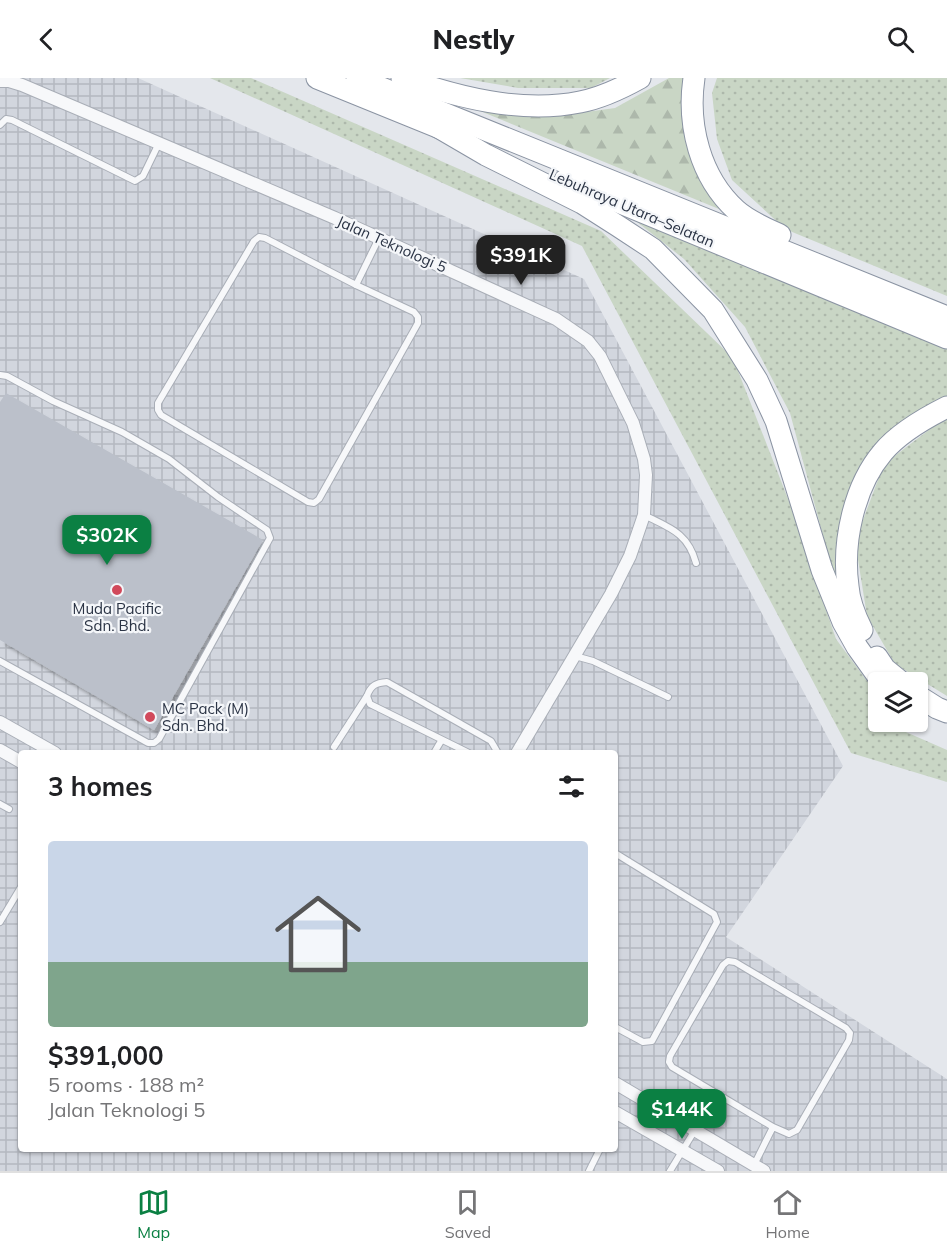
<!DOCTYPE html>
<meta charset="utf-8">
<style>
body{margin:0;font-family:Mulish,sans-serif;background:#f6f6f6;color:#202124;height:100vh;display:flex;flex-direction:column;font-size:22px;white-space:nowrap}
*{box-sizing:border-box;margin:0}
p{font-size:20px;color:#757577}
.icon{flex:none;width:33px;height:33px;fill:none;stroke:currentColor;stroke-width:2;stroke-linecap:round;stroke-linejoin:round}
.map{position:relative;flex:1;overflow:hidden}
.side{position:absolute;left:18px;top:672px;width:600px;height:402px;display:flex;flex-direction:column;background:#fff;border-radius:6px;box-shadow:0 2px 4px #0004}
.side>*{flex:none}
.fabs{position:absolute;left:868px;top:594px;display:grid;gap:12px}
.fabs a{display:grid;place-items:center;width:60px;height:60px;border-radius:6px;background:#fff;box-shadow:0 2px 4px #0004;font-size:30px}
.price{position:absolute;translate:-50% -51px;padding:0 14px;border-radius:12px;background:#0b8043;color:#fff;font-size:20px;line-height:39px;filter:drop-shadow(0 2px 3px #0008)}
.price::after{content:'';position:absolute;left:50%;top:36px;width:18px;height:14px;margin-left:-9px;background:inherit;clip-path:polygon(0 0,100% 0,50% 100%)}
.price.current{background:#222;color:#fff}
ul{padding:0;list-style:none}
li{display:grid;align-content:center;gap:12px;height:318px;padding:0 30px}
li span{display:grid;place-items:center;height:186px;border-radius:6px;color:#555}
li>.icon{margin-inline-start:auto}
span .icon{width:108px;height:108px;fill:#fffc;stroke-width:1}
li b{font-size:26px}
h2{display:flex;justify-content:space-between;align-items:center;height:72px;padding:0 30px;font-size:26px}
header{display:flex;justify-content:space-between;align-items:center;height:78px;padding:0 30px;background:#fff;font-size:27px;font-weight:800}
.tab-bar{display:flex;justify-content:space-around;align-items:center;height:84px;border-top:2px solid #e0e0e0;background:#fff;font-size:16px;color:#757577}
.tab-bar a{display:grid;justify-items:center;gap:3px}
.tab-bar .current{color:#0b8043}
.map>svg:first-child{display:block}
.industrial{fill:url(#industrial-grid);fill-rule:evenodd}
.grass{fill:url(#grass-dots)}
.forest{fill:url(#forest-firs)}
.building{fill:#bbc0ca;filter:url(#shadow)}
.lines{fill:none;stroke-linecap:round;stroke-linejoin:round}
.lane-casing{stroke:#a9aeb7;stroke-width:8}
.street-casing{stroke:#a9aeb7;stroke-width:14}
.highway-casing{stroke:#8b94a3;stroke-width:23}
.lane{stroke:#f7f8fa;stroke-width:6}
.street{stroke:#f7f8fa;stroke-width:12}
.highway{stroke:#fff;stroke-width:21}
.poi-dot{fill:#d1495b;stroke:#f4f6f9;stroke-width:2}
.labels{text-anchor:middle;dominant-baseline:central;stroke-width:4.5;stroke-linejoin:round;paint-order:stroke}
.street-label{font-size:15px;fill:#2b3445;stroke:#f4f6f9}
.poi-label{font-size:15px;fill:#2b3445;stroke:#f4f6f9}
</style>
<header><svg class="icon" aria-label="back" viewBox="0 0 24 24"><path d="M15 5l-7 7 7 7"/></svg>Nestly<svg class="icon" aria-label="search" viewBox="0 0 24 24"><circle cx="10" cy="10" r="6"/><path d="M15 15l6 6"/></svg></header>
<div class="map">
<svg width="947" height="1093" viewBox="0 0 947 1093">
<defs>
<pattern id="industrial-grid" width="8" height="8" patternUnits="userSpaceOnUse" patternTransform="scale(1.5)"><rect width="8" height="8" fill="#d2d6de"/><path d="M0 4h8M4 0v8" fill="none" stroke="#b4b8c0"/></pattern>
<pattern id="grass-dots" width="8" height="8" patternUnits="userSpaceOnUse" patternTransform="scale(1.5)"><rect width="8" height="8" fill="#c9d6c5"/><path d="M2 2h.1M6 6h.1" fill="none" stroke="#adb8ab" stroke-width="1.8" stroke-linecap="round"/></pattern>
<pattern id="forest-firs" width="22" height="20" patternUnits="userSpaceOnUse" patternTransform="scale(1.5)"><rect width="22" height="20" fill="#c9d6c5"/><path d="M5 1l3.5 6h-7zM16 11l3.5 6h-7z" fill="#adb8ab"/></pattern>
<filter id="shadow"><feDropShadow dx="5.5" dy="5.5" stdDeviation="1.5" flood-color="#0004"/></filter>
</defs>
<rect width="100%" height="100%" fill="#e4e7ec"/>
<path class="industrial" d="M0,0H138L584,201L843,688L726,859L947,1001V1093H0ZM21,675H615V1071H21Z"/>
<g class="grass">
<path d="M210,0H251L601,153L733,280L790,426L836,561L879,619V644H895L899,651L947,672V704L851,675L582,168Z"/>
<path d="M460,0H610L591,10H518Z"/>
<path d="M717,0H947V218L785,151L732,102L717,61L712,15Z"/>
<path d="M627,136L947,266V320L907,339L870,377L848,423L836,469L842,518L839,517L790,335L745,249L684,181Z"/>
<path d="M947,341V618L895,586L867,538L855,463L884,386L938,345Z"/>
</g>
<path class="forest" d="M669,0H693L686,26L736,138L463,26L550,39L615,30Z"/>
<path class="building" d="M6,315L263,462L154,652L0,562V324Z"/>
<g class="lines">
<defs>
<g id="lane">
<path d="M0,47L6,41L12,42L135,103L143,98L159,65"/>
<path d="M259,159L265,160L356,207L414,234L418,239V245L319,421L314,425L308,424L161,337L158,332V325L254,163Z"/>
<path d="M356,207L379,160"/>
<path d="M0,297L7,298L53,323L122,354L169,381L218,419L267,452L270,460L159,661L154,665H148L0,583"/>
<path d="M644,437C670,450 688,455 696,485"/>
<path d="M575,578L593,583L668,619"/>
<path d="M334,669L367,618"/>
<path d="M434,675L441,663"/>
<path d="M469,675L370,626L367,618C371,607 376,605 387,604L491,663L498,675"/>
<path d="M0,726L9,731"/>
<path d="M615,775L714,836L717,844L652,963L643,964L615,949"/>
<path d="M0,844L21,809"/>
<path d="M754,1087L773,1049L672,989L669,984L670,978L723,887L728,883L735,884L846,950L850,955L849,962L797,1052L789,1056L773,1049"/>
<path d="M589,1093L600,1071"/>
<path d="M670,1093L695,1052"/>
</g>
<g id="street">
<path d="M0,3H9L22,7L335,140L556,241L588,263L600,278L633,345L644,381L646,397L644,437L630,478L611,516L517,675"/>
<path d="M0,644L55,675"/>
<path d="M0,672L21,684"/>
<path d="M615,1005L764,1093"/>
<path d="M615,1034L718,1093"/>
</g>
<g id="highway">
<path d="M317,0L450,54"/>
<path d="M357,0L947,239"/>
<path d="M402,0C457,19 521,36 580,24C601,20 622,10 640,0"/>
<path d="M694,0C687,47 700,99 736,132C748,143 765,150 780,157"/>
<path d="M438,49L486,77L582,125L618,148L653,171L713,232L757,302L776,343L822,492L843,544L857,569L882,604"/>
<path d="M565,102L947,260"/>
<path d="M862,552C855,538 849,523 848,508C842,464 854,408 883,374C899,355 925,340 947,329"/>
<path d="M877,579L885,591L901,604"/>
<path d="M918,618L937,630L947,634"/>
</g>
</defs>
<use href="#lane" class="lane-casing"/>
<use href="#street" class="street-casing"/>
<use href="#highway" class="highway-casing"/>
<use href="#lane" class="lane"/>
<use href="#street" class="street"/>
<use href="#highway" class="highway"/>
</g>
<g class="poi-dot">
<circle cx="117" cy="512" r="6"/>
<circle cx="150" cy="639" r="6"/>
</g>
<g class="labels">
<g class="street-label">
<text transform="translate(632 130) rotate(23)">Lebuhraya Utara–Selatan</text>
<text transform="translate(392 166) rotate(24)">Jalan Teknologi 5</text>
</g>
<g class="poi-label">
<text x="117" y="530">Muda Pacific<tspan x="117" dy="17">Sdn. Bhd.</tspan></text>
<text x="162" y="630" text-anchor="start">MC Pack (M)<tspan x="162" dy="17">Sdn. Bhd.</tspan></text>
</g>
</g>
</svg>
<div class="fabs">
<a><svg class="icon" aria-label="layers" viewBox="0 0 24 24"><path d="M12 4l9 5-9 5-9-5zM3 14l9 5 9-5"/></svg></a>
</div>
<b class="price current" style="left:521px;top:208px">$391K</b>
<b class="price" style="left:107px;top:488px">$302K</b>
<b class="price" style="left:682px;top:1062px">$144K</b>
<section class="side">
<h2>3 homes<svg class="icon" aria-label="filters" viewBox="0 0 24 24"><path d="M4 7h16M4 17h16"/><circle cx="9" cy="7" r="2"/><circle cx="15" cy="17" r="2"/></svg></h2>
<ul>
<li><span style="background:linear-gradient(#c9d6e8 65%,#7fa58c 0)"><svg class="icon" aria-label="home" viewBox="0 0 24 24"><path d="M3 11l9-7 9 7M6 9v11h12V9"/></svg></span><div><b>$391,000</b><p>5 rooms · 188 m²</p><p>Jalan Teknologi 5</p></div></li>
</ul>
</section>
</div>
<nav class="tab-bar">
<a class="current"><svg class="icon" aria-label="map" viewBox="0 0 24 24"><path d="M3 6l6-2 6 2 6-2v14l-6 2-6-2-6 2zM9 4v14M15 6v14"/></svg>Map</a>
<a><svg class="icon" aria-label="saved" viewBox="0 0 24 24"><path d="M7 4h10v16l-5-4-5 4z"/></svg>Saved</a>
<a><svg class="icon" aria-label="home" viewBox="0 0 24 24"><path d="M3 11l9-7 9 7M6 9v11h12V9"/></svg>Home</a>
</nav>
